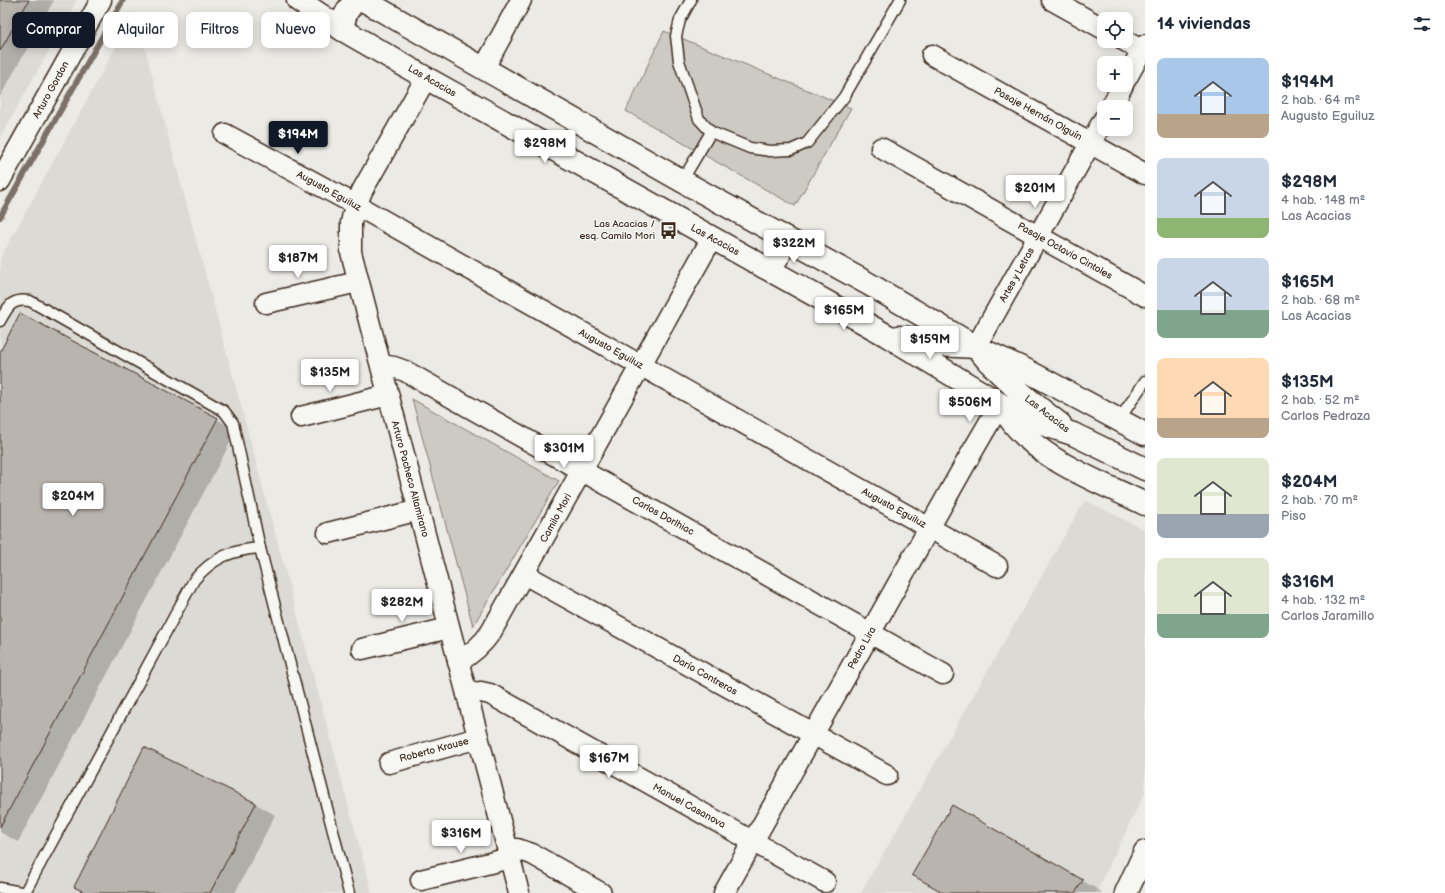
<!DOCTYPE html>
<html lang="es">
<meta charset="utf-8">
<style>
body{margin:0;font-family:"Balsamiq Sans",sans-serif;background:#f2f2f3;color:#1f2937;height:100vh;display:flex;flex-direction:column;font-size:15px;white-space:nowrap}
*{box-sizing:border-box;margin:0}
p{font-size:13px;color:#747a83}
.icon{flex:none;width:22px;height:22px;fill:none;stroke:currentColor;stroke-width:2;stroke-linecap:round;stroke-linejoin:round}
.map{position:relative;flex:1;overflow:hidden}
.side{display:flex;flex-direction:column;background:#fff;width:300px}
.side>*{flex:none}
.hud{position:absolute;left:12px;top:12px;width:380px;height:36px;display:flex;gap:8px}
.controls{position:absolute;left:1097px;top:12px;display:grid;gap:8px}
.controls a{display:grid;place-items:center;width:36px;height:36px;border-radius:8px;background:#fff;box-shadow:0 2px 10px #0003;font-size:20px}
.price{position:absolute;translate:-50% -34px;padding:0 9px;border-radius:4px;background:#fff;color:#222;font-size:13px;line-height:26px;filter:drop-shadow(0 1px 2px #0008)}
.price::after{content:'';position:absolute;left:50%;top:24px;width:12px;height:9px;margin-left:-6px;background:inherit;clip-path:polygon(0 0,100% 0,50% 100%)}
.price.on{background:#111827;color:#fff}
ul{padding:0;list-style:none}
li{display:flex;align-items:center;gap:12px;height:100px;padding:0 12px}
li span{display:grid;place-items:center;flex:none;width:112px;height:80px;border-radius:8px;color:#555}
li>.icon{margin-inline-start:auto}
span .icon{width:48px;height:48px;fill:#fffc;stroke-width:1}
li b{font-size:17px}
h2{display:flex;justify-content:space-between;align-items:center;height:48px;padding:0 12px;font-size:17px}
.tag{padding:0 14px;border-radius:8px;background:#fff;box-shadow:0 2px 10px #0003;font-size:14px;line-height:36px}
.tag.on{background:#111827;color:#fff}
main{display:flex;flex:1;min-height:0}
.map>svg:first-child{display:block}
.built{fill:#dcdad4}
.green{fill:#cdcac4;stroke:#847a71}
.shadow{fill:#0003}
.lines{fill:none;stroke-linecap:round;stroke-linejoin:round}
.stream{stroke:#7c7167;stroke-width:6}
.building{fill:#bab4ae;stroke:#3b2a1e}
.service-casing{stroke:#3b2a1e;stroke-width:13}
.minor-casing{stroke:#3b2a1e;stroke-width:23}
.tertiary-casing{stroke:#3b2a1e;stroke-width:25}
.secondary-casing{stroke:#3b2a1e;stroke-width:25}
.service{stroke:#f6f6f2;stroke-width:10}
.minor{stroke:#f6f6f2;stroke-width:20}
.tertiary{stroke:#f6f6f2;stroke-width:22}
.secondary{stroke:#f6f6f2;stroke-width:22}
.labels{text-anchor:middle;dominant-baseline:central;stroke-width:3;stroke-linejoin:round;paint-order:stroke}
.street-label{font-size:10px;fill:#3b2a1e;stroke:#f6f6f2}
.poi-label{font-size:10px;fill:#3b2a1e;stroke:#f6f6f2;text-anchor:end}
</style>
<main>
<div class="map">
<svg width="1145" height="893" viewBox="0 0 1145 893">
<rect width="100%" height="100%" fill="#ebeae5"/>
<filter id="ink" filterUnits="userSpaceOnUse"><feTurbulence type="fractalNoise" baseFrequency=".025" numOctaves="2"/><feDisplacementMap in="SourceGraphic" scale="8" xChannelSelector="R" yChannelSelector="G"/><feConvolveMatrix kernelMatrix="1 2 1 2 8 2 1 2 1" color-interpolation-filters="sRGB"/></filter>
<g filter="url(#ink)">
<g class="built">
<path d="M0,0H77L0,138Z"/>
<path d="M135,12L173,154L372,893H0V259Z"/>
<path d="M1085,500L1145,530V792L1096,893H861Z"/>
</g>
<g class="green">
<path d="M664,31L851,108L795,206L626,111Z"/>
<path d="M412,399L559,481L473,626Z"/>
</g>
<g class="shadow">
<path d="M0,0H54L0,97Z"/>
<path d="M21,315L237,430L18,842L0,832V354Z"/>
<path d="M256,804L275,815L235,893H87Z"/>
<path d="M952,807L1102,892L1101,893H945Z"/>
</g>
<g class="lines">
<path class="stream" d="M0,217L123,0"/>
</g>
<g class="building">
<path d="M0,0H29L0,51Z"/>
<path d="M20,313L218,418L0,827V352Z"/>
<path d="M144,747L256,803L210,893H86L74,887Z"/>
<path d="M952,805L1083,880L1075,893H944L912,875Z"/>
</g>
<g class="lines">
<defs>
<g id="service">
<path d="M691,0L680,20L676,36L679,61L699,119L711,132L750,148L770,151L791,150L807,143L844,97L900,0"/>
<path d="M682,181L711,132"/>
<path d="M0,321C8,307 11,298 30,301L224,411L233,423L260,548L349,893"/>
<path d="M1119,420L1145,381"/>
<path d="M0,888L26,893"/>
<path d="M25,892L194,580C213,558 231,550 260,548"/>
</g>
<g id="minor">
<path d="M1052,0L1104,29"/>
<path d="M1125,41L1145,52"/>
<path d="M932,55L1145,174"/>
<path d="M484,68L521,0"/>
<path d="M426,78L362,191L353,214L351,223V252L519,893"/>
<path d="M1126,79L1145,45"/>
<path d="M1111,107L1123,85"/>
<path d="M225,134L356,205L997,566"/>
<path d="M881,148L1145,296"/>
<path d="M0,181L101,0"/>
<path d="M266,303L358,282"/>
<path d="M976,347L1104,119"/>
<path d="M381,365L394,367L405,371L943,674"/>
<path d="M301,417L388,395"/>
<path d="M328,533L419,510"/>
<path d="M524,574L887,775"/>
<path d="M362,649L449,628"/>
<path d="M458,662C472,654 482,645 491,632L712,238"/>
<path d="M467,694L481,692L490,694L825,882"/>
<path d="M389,763L478,738"/>
<path d="M508,849H517L532,854L601,893"/>
<path d="M421,880L510,858"/>
<path d="M724,893L968,459L1000,404"/>
</g>
<path id="tertiary" d="M1126,893L1145,852"/>
<g id="secondary">
<path d="M298,0L343,30L426,78L886,335L1000,404L1033,421L1073,434L1145,469"/>
<path d="M363,0L682,181L867,283L976,347C1000,377 1029,401 1060,424"/>
<path d="M343,30C343,17 347,6 359,0"/>
<path d="M764,267C778,262 784,250 783,236"/>
<path d="M898,337L915,339L938,345L976,347L1024,369L1145,434"/>
<path d="M1002,407C1032,459 1094,479 1145,504"/>
</g>
</defs>
<use href="#service" class="service-casing"/>
<use href="#minor" class="minor-casing"/>
<use href="#tertiary" class="tertiary-casing"/>
<use href="#secondary" class="secondary-casing"/>
<use href="#service" class="service"/>
<use href="#minor" class="minor"/>
<use href="#tertiary" class="tertiary"/>
<use href="#secondary" class="secondary"/>
</g>
</g>
<defs>
<symbol id="bus-bare" viewBox="-9 -9 18 18"><path d="M-5-6H5V4H4V6H2V4H-2V6H-4V4H-5ZM-3.5-4V0h7V-4ZM-3.5 1.2v1.5H-2V1.2ZM2 1.2v1.5H3.5V1.2Z" fill="#3b2a1e" stroke="#f6f6f2" stroke-width="2.5" paint-order="stroke"/></symbol>
</defs>
<g fill-rule="evenodd">
<use href="#bus-bare" x="656" y="218" width="25" height="25"/>
</g>
<g class="labels">
<g class="street-label">
<text transform="translate(432 81) rotate(30)">Las Acacias</text>
<text transform="translate(51 90) rotate(-61)">Arturo Gordon</text>
<text transform="translate(1038 114) rotate(29)">Pasaje Hernán Olguín</text>
<text transform="translate(329 191) rotate(29)">Augusto Eguiluz</text>
<text transform="translate(715 240) rotate(29)">Las Acacias</text>
<text transform="translate(1065 251) rotate(29)">Pasaje Octavio Cintoles</text>
<text transform="translate(1017 275) rotate(-61)">Artes y Letras</text>
<text transform="translate(611 349) rotate(29)">Augusto Eguiluz</text>
<text transform="translate(1047 414) rotate(38)">Las Acacias</text>
<text transform="translate(410 479) rotate(75)">Arturo Pacheco Altamirano</text>
<text transform="translate(894 508) rotate(29)">Augusto Eguiluz</text>
<text transform="translate(663 516) rotate(29)">Carlos Dorlhiac</text>
<text transform="translate(556 518) rotate(-61)">Camilo Mori</text>
<text transform="translate(862 648) rotate(-61)">Pedro Lira</text>
<text transform="translate(705 675) rotate(29)">Darío Contreras</text>
<text transform="translate(434 750) rotate(-15)">Roberto Krause</text>
<text transform="translate(689 806) rotate(29)">Manuel Casanova</text>
</g>
<g class="poi-label">
<text x="655" y="224">Las Acacias /<tspan x="655" dy="12">esq. Camilo Mori</tspan></text>
</g>
</g>
</svg>
<div class="controls">
<a><svg class="icon" aria-label="locate" viewBox="0 0 24 24"><circle cx="12" cy="12" r="6"/><path d="M12 2v4M12 18v4M2 12h4M18 12h4"/></svg></a>
<a>+</a>
<a>−</a>
</div>
<b class="price on" style="left:298px;top:155px">$194M</b>
<b class="price" style="left:545px;top:164px">$298M</b>
<b class="price" style="left:1035px;top:209px">$201M</b>
<b class="price" style="left:794px;top:264px">$322M</b>
<b class="price" style="left:298px;top:279px">$187M</b>
<b class="price" style="left:844px;top:331px">$165M</b>
<b class="price" style="left:930px;top:360px">$159M</b>
<b class="price" style="left:330px;top:393px">$135M</b>
<b class="price" style="left:970px;top:423px">$506M</b>
<b class="price" style="left:564px;top:469px">$301M</b>
<b class="price" style="left:73px;top:517px">$204M</b>
<b class="price" style="left:402px;top:623px">$282M</b>
<b class="price" style="left:609px;top:779px">$167M</b>
<b class="price" style="left:461px;top:854px">$316M</b>
<div class="hud">
<a class="tag on">Comprar</a>
<a class="tag">Alquilar</a>
<a class="tag">Filtros</a>
<a class="tag">Nuevo</a>
</div>
</div>
<section class="side">
<h2>14 viviendas<svg class="icon" aria-label="filters" viewBox="0 0 24 24"><path d="M4 7h16M4 17h16"/><circle cx="9" cy="7" r="2"/><circle cx="15" cy="17" r="2"/></svg></h2>
<ul>
<li><span style="background:linear-gradient(#a9c7e8 70%,#b9a48a 0)"><svg class="icon" aria-label="home" viewBox="0 0 24 24"><path d="M3 11l9-7 9 7M6 9v11h12V9"/></svg></span><div><b>$194M</b><p>2 hab. · 64 m²</p><p>Augusto Eguiluz</p></div></li>
<li><span style="background:linear-gradient(#c9d6e8 75%,#8fb573 0)"><svg class="icon" aria-label="home" viewBox="0 0 24 24"><path d="M3 11l9-7 9 7M6 9v11h12V9"/></svg></span><div><b>$298M</b><p>4 hab. · 148 m²</p><p>Las Acacias</p></div></li>
<li><span style="background:linear-gradient(#c9d6e8 65%,#7fa58c 0)"><svg class="icon" aria-label="home" viewBox="0 0 24 24"><path d="M3 11l9-7 9 7M6 9v11h12V9"/></svg></span><div><b>$165M</b><p>2 hab. · 68 m²</p><p>Las Acacias</p></div></li>
<li><span style="background:linear-gradient(#ffd9b3 75%,#b9a48a 0)"><svg class="icon" aria-label="home" viewBox="0 0 24 24"><path d="M3 11l9-7 9 7M6 9v11h12V9"/></svg></span><div><b>$135M</b><p>2 hab. · 52 m²</p><p>Carlos Pedraza</p></div></li>
<li><span style="background:linear-gradient(#dfe7d0 70%,#9aa5b1 0)"><svg class="icon" aria-label="home" viewBox="0 0 24 24"><path d="M3 11l9-7 9 7M6 9v11h12V9"/></svg></span><div><b>$204M</b><p>2 hab. · 70 m²</p><p>Piso</p></div></li>
<li><span style="background:linear-gradient(#dfe7d0 70%,#7fa58c 0)"><svg class="icon" aria-label="home" viewBox="0 0 24 24"><path d="M3 11l9-7 9 7M6 9v11h12V9"/></svg></span><div><b>$316M</b><p>4 hab. · 132 m²</p><p>Carlos Jaramillo</p></div></li>
</ul>
</section>
</main>
